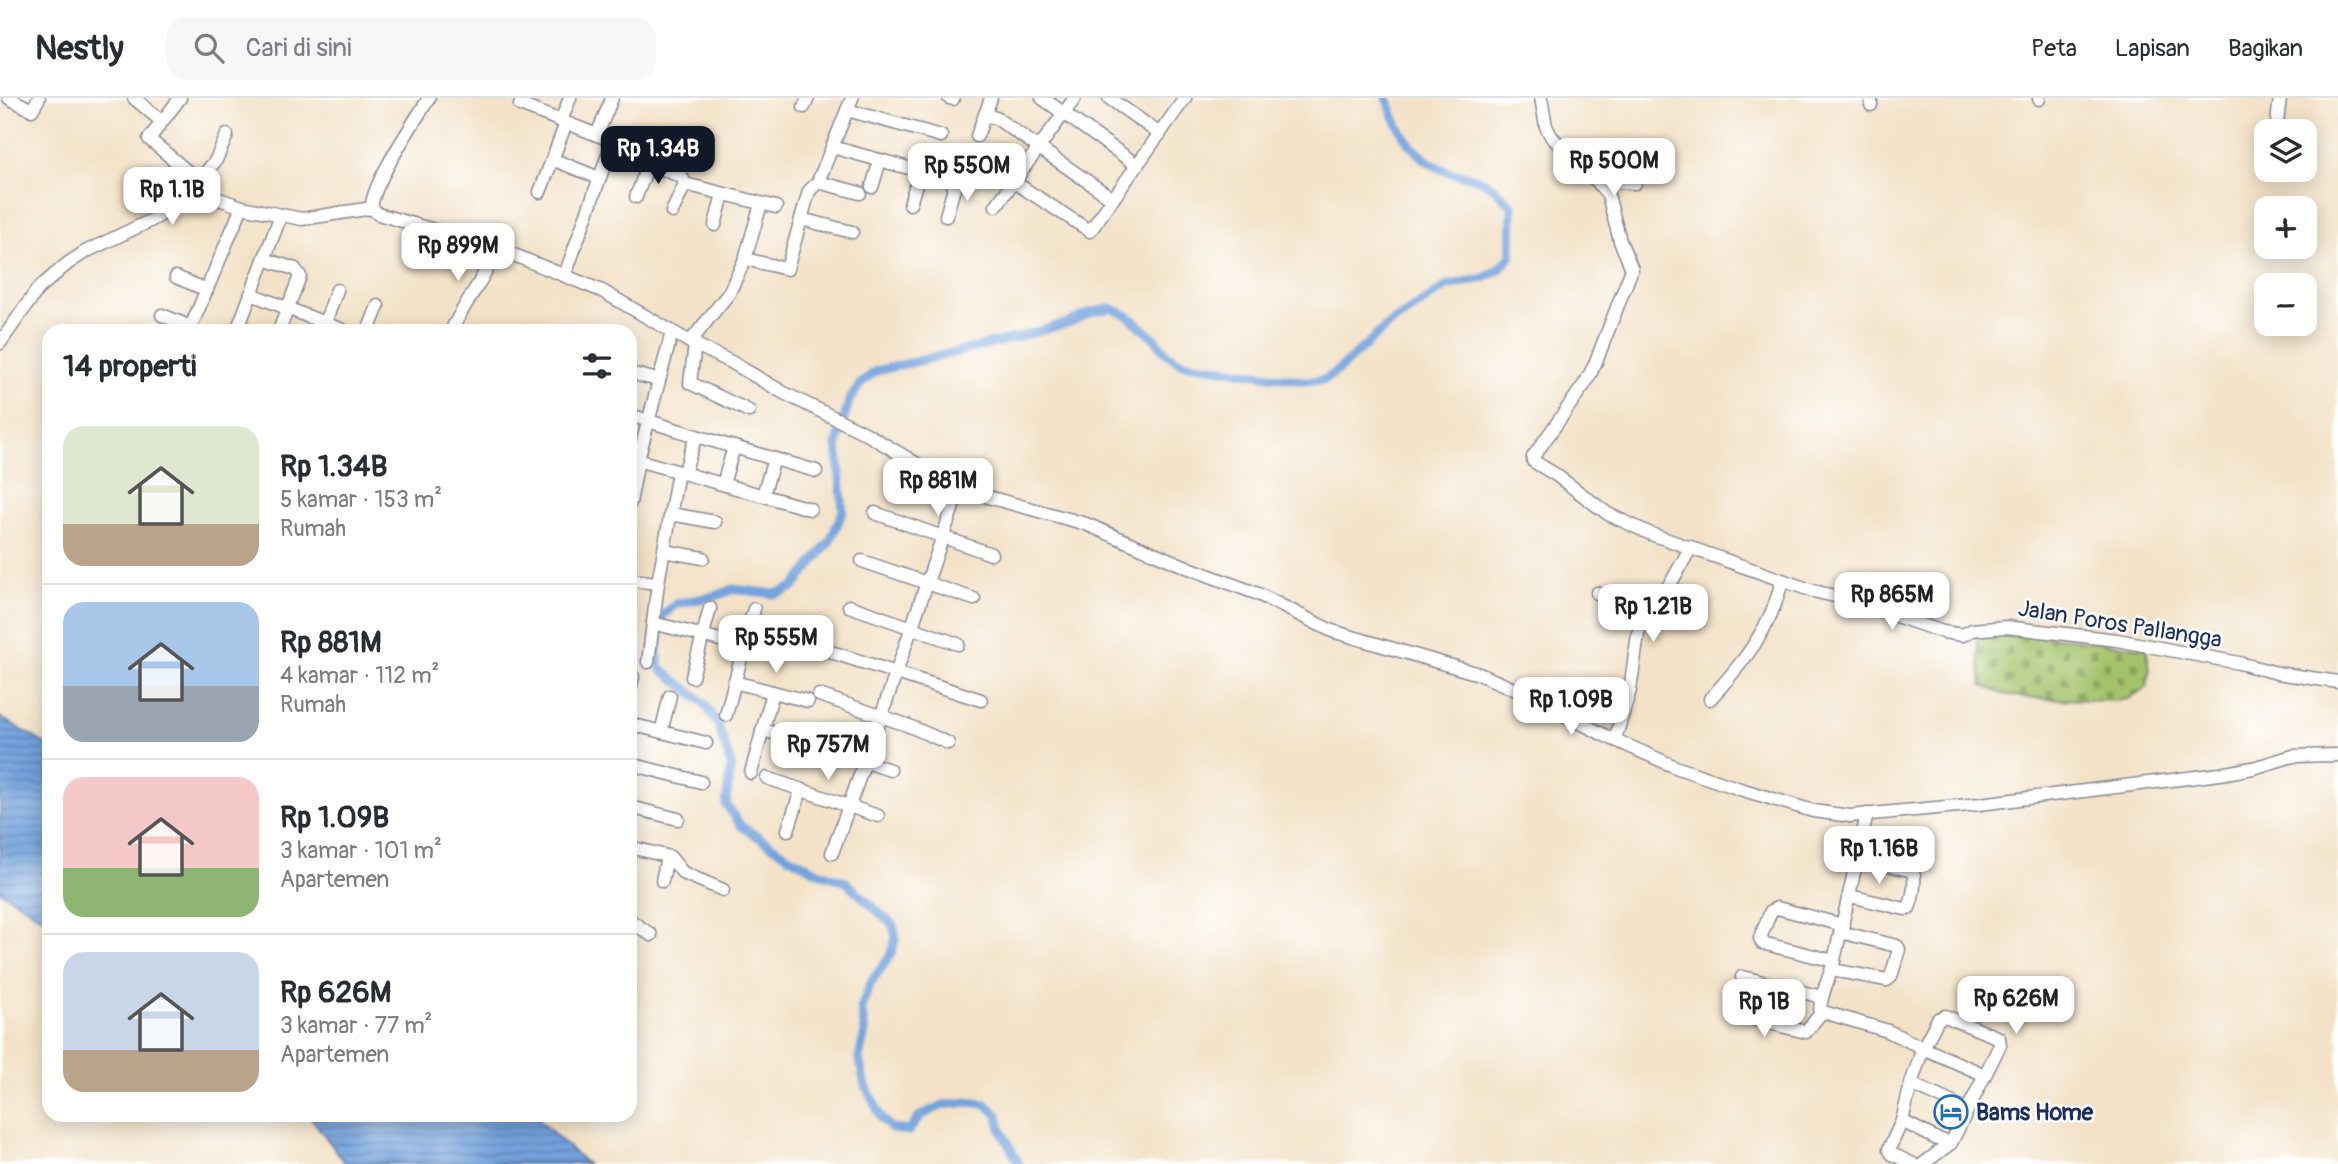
<!DOCTYPE html>
<html lang="id">
<meta charset="utf-8">
<style>
body{margin:0;font-family:Pangolin,sans-serif;background:#f7f7f7;color:#2b2b33;height:100vh;display:flex;flex-direction:column;font-size:26px;white-space:nowrap}
*{box-sizing:border-box;margin:0}
p{font-size:23px;color:#7c7c81}
.icon{flex:none;width:38px;height:38px;fill:none;stroke:currentColor;stroke-width:2;stroke-linecap:round;stroke-linejoin:round}
.map{position:relative;flex:1;overflow:hidden}
.sheet{position:absolute;left:42px;top:226px;width:595px;height:798px;display:flex;flex-direction:column;background:#fff;border-radius:21px;box-shadow:0 4px 18px #0003}
.sheet>*{flex:none}
.fabs{position:absolute;left:2254px;top:21px;display:grid;gap:14px}
.fabs a{display:grid;place-items:center;width:63px;height:63px;border-radius:14px;background:#fff;box-shadow:0 4px 18px #0003;font-size:35px}
.price{position:absolute;translate:-50% -60px;padding:0 16px;border-radius:14px;background:#fff;color:#222;font-size:23px;line-height:46px;filter:drop-shadow(0 2px 4px #0008)}
.price::after{content:'';position:absolute;left:50%;top:42px;width:21px;height:16px;margin-left:-10px;background:inherit;clip-path:polygon(0 0,100% 0,50% 100%)}
.price.active{background:#111827;color:#fff}
ul{padding:0;list-style:none}
li{display:flex;align-items:center;gap:21px;height:175px;padding:0 21px}
li+li{border-top:2px solid #e1e1e2}
li span{display:grid;place-items:center;flex:none;width:196px;height:140px;border-radius:21px;color:#555}
li>.icon{margin-inline-start:auto}
span .icon{width:84px;height:84px;fill:#fffc;stroke-width:1}
li b{font-size:30px}
h2{display:flex;justify-content:space-between;align-items:center;height:84px;padding:0 21px;font-size:30px}
header{display:flex;align-items:center;gap:42px;box-sizing:border-box;height:98px;padding:0 35px;background:#fff;border-bottom:2px solid #e1e1e2}
header strong{font-size:33px}
nav{display:flex;gap:38px;margin-inline-start:auto;font-size:24px}
.search{width:490px;height:63px;background:#f7f7f7;display:flex;align-items:center;gap:18px;box-sizing:border-box;padding:0 24px;border-radius:21px;color:#7c7c81;font-size:26px}
.map>svg:first-child{display:block}
.cemetery{fill:url(#cemetery-stones);stroke:#607864;stroke-width:2}
.water{fill:url(#water-rules);stroke:#47689d;stroke-width:2}
.lines{fill:none;stroke-linecap:round;stroke-linejoin:round}
.canal{stroke:#73a2dc;stroke-width:9}
.minor-casing{stroke:#878892;stroke-width:15}
.minor{stroke:#fff;stroke-width:12}
.labels{text-anchor:middle;dominant-baseline:central;stroke-width:5;stroke-linejoin:round;paint-order:stroke}
.street-label{font-size:23px;fill:#1b2f5e;stroke:#fff}
.poi-label{font-size:23px;font-weight:bold;fill:#1b2f5e;stroke:#fff;text-anchor:start}
</style>
<header>
<strong>Nestly</strong>
<div class="search"><svg class="icon" aria-label="search" viewBox="0 0 24 24"><circle cx="10" cy="10" r="6"/><path d="M15 15l6 6"/></svg>Cari di sini</div>
<nav><a>Peta</a><a>Lapisan</a><a>Bagikan</a></nav>
</header>
<div class="map">
<svg width="2338" height="1066" viewBox="0 0 2338 1066">
<defs>
<pattern id="cemetery-stones" width="16" height="16" patternUnits="userSpaceOnUse" patternTransform="scale(1.75)"><rect width="16" height="16" fill="#a4c269"/><path d="M2 7V4a2 2 0 0 1 4 0v3zM10 15v-3a2 2 0 0 1 4 0v3z" fill="#859e5a"/></pattern>
<pattern id="water-rules" width="6" height="5" patternUnits="userSpaceOnUse" patternTransform="scale(1.75)"><rect width="6" height="5" fill="#73a2dc"/><path d="M0 2.5h6" fill="none" stroke="#5e84b6"/></pattern>
</defs>
<rect width="100%" height="100%" fill="#fff"/>
<filter id="ink" filterUnits="userSpaceOnUse"><feTurbulence type="fractalNoise" baseFrequency=".0143" numOctaves="2"/><feDisplacementMap in="SourceGraphic" scale="14" xChannelSelector="R" yChannelSelector="G"/><feConvolveMatrix kernelMatrix="1 2 1 2 8 2 1 2 1" color-interpolation-filters="sRGB"/></filter>
<filter id="wash" filterUnits="userSpaceOnUse"><feTurbulence type="fractalNoise" baseFrequency=".00686" numOctaves="4" result="noise"/><feDisplacementMap in="SourceGraphic" scale="28" xChannelSelector="R" yChannelSelector="G"/><feGaussianBlur stdDeviation="1.57" result="paint"/><feColorMatrix in="noise" values="0 0 0 0 0 0 0 0 0 0 0 0 0 0 0 0 0 1.4 0 .05"/><feComposite in="paint" operator="in"/></filter>
<g filter="url(#wash)">
<rect width="100%" height="100%" fill="#f3e2c7"/>
<path class="cemetery" d="M1999,532L2146,550L2150,571L2147,589L2128,601L2115,603L2027,600L2003,596L1982,587L1977,542L1978,537Z"/>
<g class="water">
<path d="M0,619L49,648V824L0,793Z"/>
<path d="M309,1017H537L541,1024L587,1066H346Z"/>
</g>
<g class="lines">
<path class="canal" d="M1019,1066L1001,1032L998,1017L986,1006L968,1004L943,1007L920,1018L909,1033L892,1031L882,1021L864,984L859,960L865,934L861,910L871,884L890,858L896,840L893,827L846,784L818,774L790,759L741,728L726,707L731,667L718,627L704,605L660,570L657,554L662,518L676,506L719,497L733,491L775,496L794,489L830,443L843,413L837,346L849,303L861,285L876,273L1007,242L1068,225L1089,215L1111,210L1127,217L1154,240L1167,256L1182,265L1304,283L1324,282L1336,274L1388,227L1447,188L1484,180L1499,172L1511,158L1512,108C1505,101 1497,92 1488,86C1477,79 1464,78 1452,75C1415,63 1398,35 1387,0"/>
</g>
</g>
<g filter="url(#ink)">
<g class="lines">
<defs>
<g id="minor">
<path d="M9,0L32,12L39,0"/>
<path d="M134,0L161,23"/>
<path d="M180,0L149,41L199,83L205,96"/>
<path d="M429,0C417,20 369,90 372,110L378,116L497,150L602,193L690,244L731,264L784,295L865,335L939,379L960,388L988,399L1086,426L1189,470L1258,496L1332,533L1479,576L1523,595L1604,637L1678,670L1740,691L1813,713L1850,718L1980,706L2220,676L2253,670L2293,658L2338,657"/>
<path d="M949,0L953,1"/>
<path d="M1042,0L1137,67"/>
<path d="M1109,0L1160,36"/>
<path d="M1541,0L1546,28L1551,38L1582,71L1596,82L1608,97L1620,143L1632,171L1595,266L1586,284L1533,359V363L1556,377L1608,416L1651,436L1813,493L1843,500L1943,534L1963,537L1972,532L2006,529L2117,542L2239,565L2277,575L2338,584"/>
<path d="M1871,0V7"/>
<path d="M2039,1V0"/>
<path d="M520,7L613,43L565,177"/>
<path d="M804,9L808,0"/>
<path d="M847,12L941,38"/>
<path d="M985,17L996,20L1113,101"/>
<path d="M561,23L570,0"/>
<path d="M2276,33L2280,0"/>
<path d="M597,37L612,0"/>
<path d="M977,38L991,0"/>
<path d="M611,49L682,79L685,86L776,109"/>
<path d="M832,49L956,83L946,118"/>
<path d="M552,61L599,80"/>
<path d="M1596,82L1635,85"/>
<path d="M199,83L216,62L227,37"/>
<path d="M818,84L860,95"/>
<path d="M1014,84L1090,133L1185,0"/>
<path d="M872,89L880,62"/>
<path d="M540,94L566,25"/>
<path d="M636,99L649,64"/>
<path d="M910,106L920,73"/>
<path d="M996,108L1075,0"/>
<path d="M672,114L685,86"/>
<path d="M801,121L852,134"/>
<path d="M715,127L723,96"/>
<path d="M264,161L295,171L300,178L279,233"/>
<path d="M745,161L787,171L809,93L818,84L852,0"/>
<path d="M176,179L207,192"/>
<path d="M251,196L345,233"/>
<path d="M162,217L191,229"/>
<path d="M189,233L242,109"/>
<path d="M237,233L281,117"/>
<path d="M322,233L337,192"/>
<path d="M368,233L378,208"/>
<path d="M451,233C465,204 485,180 497,150"/>
<path d="M690,244L729,195L745,161L761,106"/>
<path d="M0,245L38,191L67,166L85,154L150,123L191,100L205,96L242,109L302,121L372,110"/>
<path d="M695,247L690,285L749,313"/>
<path d="M630,275L658,282"/>
<path d="M630,317L696,338L816,373"/>
<path d="M630,360L810,411"/>
<path d="M684,375L696,338"/>
<path d="M723,386L734,349"/>
<path d="M763,397L774,361"/>
<path d="M630,405L638,362L672,234"/>
<path d="M875,415L991,456"/>
<path d="M671,416L715,424"/>
<path d="M664,453L703,460"/>
<path d="M862,463L974,501"/>
<path d="M630,482L658,485"/>
<path d="M1597,495L1616,502L1644,522"/>
<path d="M849,508L958,546"/>
<path d="M653,525L744,548"/>
<path d="M834,555L981,602"/>
<path d="M648,564L658,485L678,374"/>
<path d="M630,578L633,579L630,592"/>
<path d="M692,579L710,510"/>
<path d="M734,584L808,603"/>
<path d="M819,597L907,627L948,645"/>
<path d="M1710,601C1742,566 1772,530 1782,482"/>
<path d="M726,617L754,511"/>
<path d="M630,626L706,645"/>
<path d="M762,632L790,639"/>
<path d="M661,634L670,598"/>
<path d="M798,641L890,672"/>
<path d="M1615,641L1630,592L1638,536L1644,522L1672,483L1691,449"/>
<path d="M630,666L701,684"/>
<path d="M751,675L773,594"/>
<path d="M767,680L878,718"/>
<path d="M630,709L678,721"/>
<path d="M1867,716C1856,766 1845,816 1833,866C1829,882 1820,897 1820,913L1888,933L1923,950L1911,986L1902,1023L1889,1051L1892,1056L1913,1066"/>
<path d="M788,732L801,692"/>
<path d="M630,749L670,759L683,775L723,792"/>
<path d="M832,755L881,619L960,388"/>
<path d="M662,783L667,759"/>
<path d="M1850,798L1905,811L1909,810C1913,800 1916,784 1913,773L1857,760"/>
<path d="M630,822L651,837"/>
<path d="M1834,863L1762,845L1760,840L1771,813L1777,810L1843,827"/>
<path d="M1832,872L1887,882L1891,879L1899,851L1897,848L1840,834"/>
<path d="M1742,879L1822,899"/>
<path d="M1755,882L1749,920L1806,934L1821,915"/>
<path d="M1945,918L1999,940L2000,947L1985,977L1923,950L1938,921Z"/>
<path d="M1911,986L1966,1011"/>
<path d="M1902,1023L1937,1041L1951,1045L1923,1066"/>
<path d="M1951,1045L1985,977"/>
</g>
</defs>
<use href="#minor" class="minor-casing"/>
<use href="#minor" class="minor"/>
</g>
</g>
<defs>
<symbol id="hotel-ring" viewBox="-11 -11 22 22"><circle r="9.5" fill="#fff" stroke="#1f6fb2" stroke-width="1.5"/><path d="M-6-4.5h1.5V1H6V5H4.5V3h-9V5H-6ZM-4 0a1.8 1.8 0 1 1 3.6 0ZM.5 0V-2.5h3Q6-2.5 6 0Z" fill="#1f6fb2"/></symbol>
</defs>
<g fill-rule="evenodd">
<use href="#hotel-ring" x="1932" y="995" width="38" height="38"/>
</g>
<g class="labels">
<g class="street-label">
<text transform="translate(2120 526) rotate(9)">Jalan Poros Pallangga</text>
</g>
<g class="poi-label">
<text x="1976" y="1014">Bams Home</text>
</g>
</g>
</svg>
<div class="fabs">
<a><svg class="icon" aria-label="layers" viewBox="0 0 24 24"><path d="M12 4l9 5-9 5-9-5zM3 14l9 5 9-5"/></svg></a>
<a>+</a>
<a>−</a>
</div>
<b class="price active" style="left:658px;top:88px">Rp 1.34B</b>
<b class="price" style="left:1614px;top:100px">Rp 500M</b>
<b class="price" style="left:967px;top:105px">Rp 550M</b>
<b class="price" style="left:172px;top:129px">Rp 1.1B</b>
<b class="price" style="left:458px;top:185px">Rp 899M</b>
<b class="price" style="left:938px;top:420px">Rp 881M</b>
<b class="price" style="left:1892px;top:534px">Rp 865M</b>
<b class="price" style="left:1653px;top:546px">Rp 1.21B</b>
<b class="price" style="left:776px;top:577px">Rp 555M</b>
<b class="price" style="left:1571px;top:639px">Rp 1.09B</b>
<b class="price" style="left:828px;top:684px">Rp 757M</b>
<b class="price" style="left:1879px;top:788px">Rp 1.16B</b>
<b class="price" style="left:2016px;top:938px">Rp 626M</b>
<b class="price" style="left:1764px;top:941px">Rp 1B</b>
<section class="sheet">
<h2>14 properti<svg class="icon" aria-label="filters" viewBox="0 0 24 24"><path d="M4 7h16M4 17h16"/><circle cx="9" cy="7" r="2"/><circle cx="15" cy="17" r="2"/></svg></h2>
<ul>
<li><span style="background:linear-gradient(#dfe7d0 70%,#b9a48a 0)"><svg class="icon" aria-label="home" viewBox="0 0 24 24"><path d="M3 11l9-7 9 7M6 9v11h12V9"/></svg></span><div><b>Rp 1.34B</b><p>5 kamar · 153 m²</p><p>Rumah</p></div></li>
<li><span style="background:linear-gradient(#a9c7e8 60%,#9aa5b1 0)"><svg class="icon" aria-label="home" viewBox="0 0 24 24"><path d="M3 11l9-7 9 7M6 9v11h12V9"/></svg></span><div><b>Rp 881M</b><p>4 kamar · 112 m²</p><p>Rumah</p></div></li>
<li><span style="background:linear-gradient(#f6c9c9 65%,#8fb573 0)"><svg class="icon" aria-label="home" viewBox="0 0 24 24"><path d="M3 11l9-7 9 7M6 9v11h12V9"/></svg></span><div><b>Rp 1.09B</b><p>3 kamar · 101 m²</p><p>Apartemen</p></div></li>
<li><span style="background:linear-gradient(#c9d6e8 70%,#b9a48a 0)"><svg class="icon" aria-label="home" viewBox="0 0 24 24"><path d="M3 11l9-7 9 7M6 9v11h12V9"/></svg></span><div><b>Rp 626M</b><p>3 kamar · 77 m²</p><p>Apartemen</p></div></li>
</ul>
</section>
</div>
